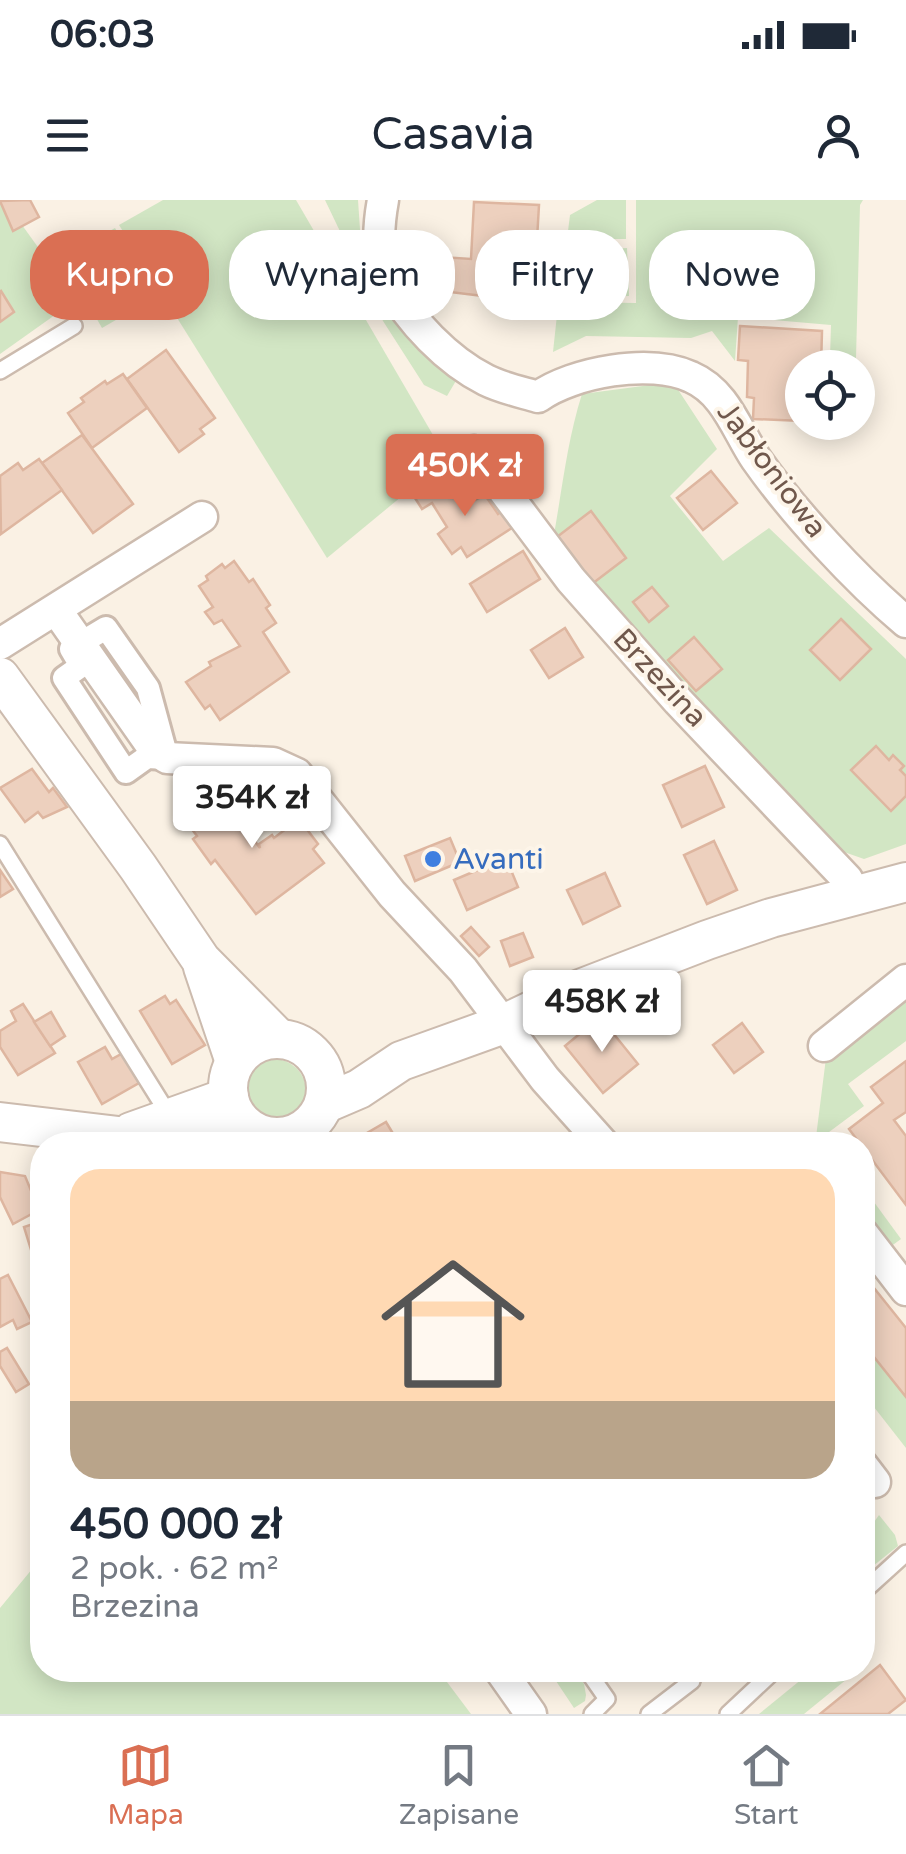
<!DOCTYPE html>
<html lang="pl">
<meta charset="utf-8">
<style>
body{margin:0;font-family:"Varela Round",sans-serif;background:#f2f2f3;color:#1f2937;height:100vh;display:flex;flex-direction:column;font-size:38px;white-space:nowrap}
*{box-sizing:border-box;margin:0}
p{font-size:32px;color:#747a83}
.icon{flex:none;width:55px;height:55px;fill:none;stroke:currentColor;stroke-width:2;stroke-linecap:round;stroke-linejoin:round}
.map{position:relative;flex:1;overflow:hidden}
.details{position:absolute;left:30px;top:932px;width:845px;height:550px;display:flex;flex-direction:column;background:#fff;border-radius:40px;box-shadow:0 5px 25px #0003}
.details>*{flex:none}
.banner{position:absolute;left:30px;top:30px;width:848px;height:90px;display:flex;gap:20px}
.buttons{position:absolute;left:785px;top:150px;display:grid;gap:20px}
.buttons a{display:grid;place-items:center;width:90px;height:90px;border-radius:50%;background:#fff;box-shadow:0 5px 25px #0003;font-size:50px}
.price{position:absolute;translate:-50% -85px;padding:0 22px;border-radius:10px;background:#fff;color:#222;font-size:32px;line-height:65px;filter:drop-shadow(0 2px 5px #0008)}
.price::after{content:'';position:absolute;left:50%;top:60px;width:30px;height:22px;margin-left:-15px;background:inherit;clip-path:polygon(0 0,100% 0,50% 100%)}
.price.selected{background:#da6f53;color:#fff}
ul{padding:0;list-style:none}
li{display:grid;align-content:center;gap:20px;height:530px;padding:0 40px}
li span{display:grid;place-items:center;height:310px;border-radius:30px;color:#555}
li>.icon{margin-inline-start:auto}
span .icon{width:180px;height:180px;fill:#fffc;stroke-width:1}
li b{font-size:42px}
.chip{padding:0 35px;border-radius:40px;background:#fff;box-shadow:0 5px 25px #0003;font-size:35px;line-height:90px}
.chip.selected{background:#da6f53;color:#fff}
.status{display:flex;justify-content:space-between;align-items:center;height:70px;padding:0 50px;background:#fff;direction:ltr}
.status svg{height:28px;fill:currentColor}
header{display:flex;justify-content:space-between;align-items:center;height:130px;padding:0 40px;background:#fff;font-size:45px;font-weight:600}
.tabs{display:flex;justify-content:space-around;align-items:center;height:140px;border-top:2px solid #e0e1e3;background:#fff;font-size:28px;color:#747a83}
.tabs a{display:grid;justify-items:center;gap:5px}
.tabs .selected{color:#da6f53}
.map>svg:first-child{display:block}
.green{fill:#d2e6c4}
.building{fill:#edd0be;stroke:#deb6a0;stroke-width:2.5}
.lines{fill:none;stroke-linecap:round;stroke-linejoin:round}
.service-casing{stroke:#ccbbae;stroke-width:20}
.pedestrian-casing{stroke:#ccbbae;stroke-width:28}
.minor-casing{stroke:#ccbbae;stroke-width:35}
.tertiary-casing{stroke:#ccbbae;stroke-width:42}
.service{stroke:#fff;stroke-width:15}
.pedestrian{stroke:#fff;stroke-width:22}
.minor{stroke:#fff;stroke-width:30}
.tertiary{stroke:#fff;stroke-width:38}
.shop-dot{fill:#3f7fe0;stroke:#fdf5e9;stroke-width:4}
.labels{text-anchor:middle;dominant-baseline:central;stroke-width:8;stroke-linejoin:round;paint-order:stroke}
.street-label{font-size:30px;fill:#70584c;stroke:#fdf5e9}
.shop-label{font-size:30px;fill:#366cbe;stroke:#fdf5e9;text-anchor:start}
</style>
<div class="status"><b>06:03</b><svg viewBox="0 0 49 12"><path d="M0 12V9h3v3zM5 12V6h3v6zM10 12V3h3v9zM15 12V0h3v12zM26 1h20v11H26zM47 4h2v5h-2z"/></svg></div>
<header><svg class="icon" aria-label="menu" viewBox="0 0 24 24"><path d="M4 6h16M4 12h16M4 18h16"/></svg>Casavia<svg class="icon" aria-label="person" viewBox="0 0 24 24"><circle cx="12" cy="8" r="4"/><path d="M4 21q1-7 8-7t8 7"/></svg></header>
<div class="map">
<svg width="906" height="1514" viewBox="0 0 906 1514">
<rect width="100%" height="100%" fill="#faf1e4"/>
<g class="green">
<path d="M0,0H4L76,100L0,154Z"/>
<path d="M163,0H296L447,259L327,358L119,25Z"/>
<path d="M325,0H358L361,44L375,83L457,179L447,196L424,185L383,121Z"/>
<path d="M597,0H626V39H567L570,15Z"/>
<path d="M636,0H863L860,5L856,158H830L831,125L738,117L735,161L712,131L691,138L586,136L553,152L564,50H574L577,102L636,103Z"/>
<path d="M115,28L154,98L102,128L62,58Z"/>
<path d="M627,48L629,96L579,98L576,50Z"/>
<path d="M673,182L717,249L670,296L723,361L769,328L906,459V644L864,659L844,652L588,387L590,312L553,340C562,291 567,241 582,194Z"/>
<path d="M906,792V841L848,884L864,906L825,935L831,945H815L827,850Z"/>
<circle cx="274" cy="891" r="32"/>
<path d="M863,987L901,1039L890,1047L863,1010Z"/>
<path d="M862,1142L906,1197V1248L863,1193Z"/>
<path d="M879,1315L895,1335L898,1346L863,1374V1338Z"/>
<path d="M42,1357V1470H249L256,1480L269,1470H438L471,1514H0V1408Z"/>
<path d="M553,1470H574L584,1484L586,1495L585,1501L574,1508L550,1472Z"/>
<path d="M813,1470H858L804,1514H759Z"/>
</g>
<g class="building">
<path d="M30,0L39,17L13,31L0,1Z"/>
<path d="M474,2L539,5L536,57L512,55L508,99L425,89L427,56L471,59Z"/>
<path d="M1,91L14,112L0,122V92Z"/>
<path d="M740,126L822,131L821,168H802V221L753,219L754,198L747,197L748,161L738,160Z"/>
<path d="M166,150L215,218L200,229L204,234L179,252L127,179Z"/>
<path d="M123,174L147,208L92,248L68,213L84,202L81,198L105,181L107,184Z"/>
<path d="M82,235L133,304L93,333L42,263Z"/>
<path d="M39,259L62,290L1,334L0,276L18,263L23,270Z"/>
<path d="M711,271L737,303L703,330L677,298Z"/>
<path d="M445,278L458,299L467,293L473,301L485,295L498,314L504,310L515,326L467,357L461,347L452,354L438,334L447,327L432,303L422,309L415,298Z"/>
<path d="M591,311L626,358L588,387L553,340Z"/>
<path d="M523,351L540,379L487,412L470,384Z"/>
<path d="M234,361L249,382L253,379L270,405L266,408L276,423L263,432L289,472L220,520L210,505L205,509L186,482L211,466L209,462L240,446L222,420L214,424L205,412L213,407L199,386L208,380L206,376L222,364L225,368Z"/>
<path d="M652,387L668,406L649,422L633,402Z"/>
<path d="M841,419L871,449L840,480L810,450Z"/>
<path d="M565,428L583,457L549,478L531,450Z"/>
<path d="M694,437L722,469L696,491L668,460Z"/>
<path d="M876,546L889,560L893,555L904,566L900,570L906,576V596L891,611L851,570Z"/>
<path d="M705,566L724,607L682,627L663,585Z"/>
<path d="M32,569L49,592L53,588L67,607L43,618L38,612L25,622L0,588Z"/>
<path d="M216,591L231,610L238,605L248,618L241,623L260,648L259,644L272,635L274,638L299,619L318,644L313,649L324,663L256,714L215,660L211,664L193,639L197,636L182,616L191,610L188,606L204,594L207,597Z"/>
<path d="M450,638L460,662L415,681L405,656Z"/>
<path d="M714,641L737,690L707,704L684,655Z"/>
<path d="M506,658L518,687L467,710L454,680Z"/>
<path d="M0,670L13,689L0,697Z"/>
<path d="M605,673L620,706L583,724L567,690Z"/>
<path d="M471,727L489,747L479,756L461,736Z"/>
<path d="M523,733L533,757L510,766L501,741Z"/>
<path d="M165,796L170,804L176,800L205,845L172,864L140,811Z"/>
<path d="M23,804L55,853L18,875L0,847V831L16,821L11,811Z"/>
<path d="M51,812L65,836L50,846L34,822Z"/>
<path d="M600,817L638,864L603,893L565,846Z"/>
<path d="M742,823L763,852L734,873L713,845Z"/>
<path d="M105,847L112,859L123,853L139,883L102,904L78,862Z"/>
<path d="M906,861V912L894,920L906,936V1005L849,929L883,903L871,887Z"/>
<path d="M386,922L400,945H349L348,944Z"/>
<path d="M0,972L25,976L39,1010L13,1024L0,997Z"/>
<path d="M42,1021V1064L36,1066L24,1027Z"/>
<path d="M862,1073L906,1128V1197L862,1142Z"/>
<path d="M8,1075L32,1122L17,1129L13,1120L0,1127V1079Z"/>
<path d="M7,1148L29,1184L16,1192L0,1166V1152Z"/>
<path d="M880,1465L906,1500L888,1514H820Z"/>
</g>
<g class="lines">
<defs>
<g id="service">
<path d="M0,171L74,126"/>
<path d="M0,644L169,915"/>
<path d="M862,1393L906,1353"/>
<path d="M592,1514L607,1499L591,1476L599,1470"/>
<path d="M649,1514L692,1481"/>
<path d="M728,1514L775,1470"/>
</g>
<path id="pedestrian" d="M106,428L148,488L167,558L147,557L126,572L64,478L81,466L71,449Z"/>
<g id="minor">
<path d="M383,0C378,27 376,58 389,83C409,121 448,161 486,180C502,188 521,192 538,197C573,172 650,158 691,177C726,192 737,231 756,259C794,313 856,380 906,422"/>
<path d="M474,251L571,380L678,501L847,679L856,696"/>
<path d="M57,411L153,548L167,558L273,563L297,574L392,694L463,770L545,879L604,945"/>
<path d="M0,444L202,317"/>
<path d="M824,846L906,780"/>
<path d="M300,932L302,945"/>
<path d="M862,1033L906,1090"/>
<path d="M862,1265L875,1282"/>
<path d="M500,1470L531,1514"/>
</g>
<g id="tertiary">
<path d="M0,477L138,667L201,760L279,839"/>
<path d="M203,767L235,862"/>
<circle cx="277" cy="888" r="49"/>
<path d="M324,904L359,889L401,861L504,824L567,794L707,740L771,718L906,682"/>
<path d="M0,922L178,943L224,937L246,927"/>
<path d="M131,932L229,897"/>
</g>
</defs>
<use href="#service" class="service-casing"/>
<use href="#pedestrian" class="pedestrian-casing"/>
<use href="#minor" class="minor-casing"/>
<use href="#tertiary" class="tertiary-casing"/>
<use href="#service" class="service"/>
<use href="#pedestrian" class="pedestrian"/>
<use href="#minor" class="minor"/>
<use href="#tertiary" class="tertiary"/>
</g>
<circle class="shop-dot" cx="433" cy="659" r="10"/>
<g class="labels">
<g class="street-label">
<text transform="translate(772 270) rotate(53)">Jabłoniowa</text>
<text transform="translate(660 478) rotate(47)">Brzezina</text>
</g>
<g class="shop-label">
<text x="453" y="659">Avanti</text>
</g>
</g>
</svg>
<div class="buttons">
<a><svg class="icon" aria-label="locate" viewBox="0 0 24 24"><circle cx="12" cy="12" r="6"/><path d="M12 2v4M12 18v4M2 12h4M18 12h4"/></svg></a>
</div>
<b class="price selected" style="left:465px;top:319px">450K zł</b>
<b class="price" style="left:252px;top:651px">354K zł</b>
<b class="price" style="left:602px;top:855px">458K zł</b>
<div class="banner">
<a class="chip selected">Kupno</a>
<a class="chip">Wynajem</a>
<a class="chip">Filtry</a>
<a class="chip">Nowe</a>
</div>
<section class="details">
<ul>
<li><span style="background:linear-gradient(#ffd9b3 75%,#b9a48a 0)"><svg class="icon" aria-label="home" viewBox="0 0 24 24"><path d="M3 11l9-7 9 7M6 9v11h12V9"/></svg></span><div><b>450 000 zł</b><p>2 pok. · 62 m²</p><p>Brzezina</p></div></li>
</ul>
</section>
</div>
<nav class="tabs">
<a class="selected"><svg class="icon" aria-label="map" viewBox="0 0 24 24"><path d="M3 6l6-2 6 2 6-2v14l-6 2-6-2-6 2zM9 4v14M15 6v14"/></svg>Mapa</a>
<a><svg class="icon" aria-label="saved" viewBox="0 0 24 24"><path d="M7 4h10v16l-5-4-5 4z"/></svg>Zapisane</a>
<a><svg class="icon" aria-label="home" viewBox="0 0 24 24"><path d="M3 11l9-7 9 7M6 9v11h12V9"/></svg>Start</a>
</nav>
